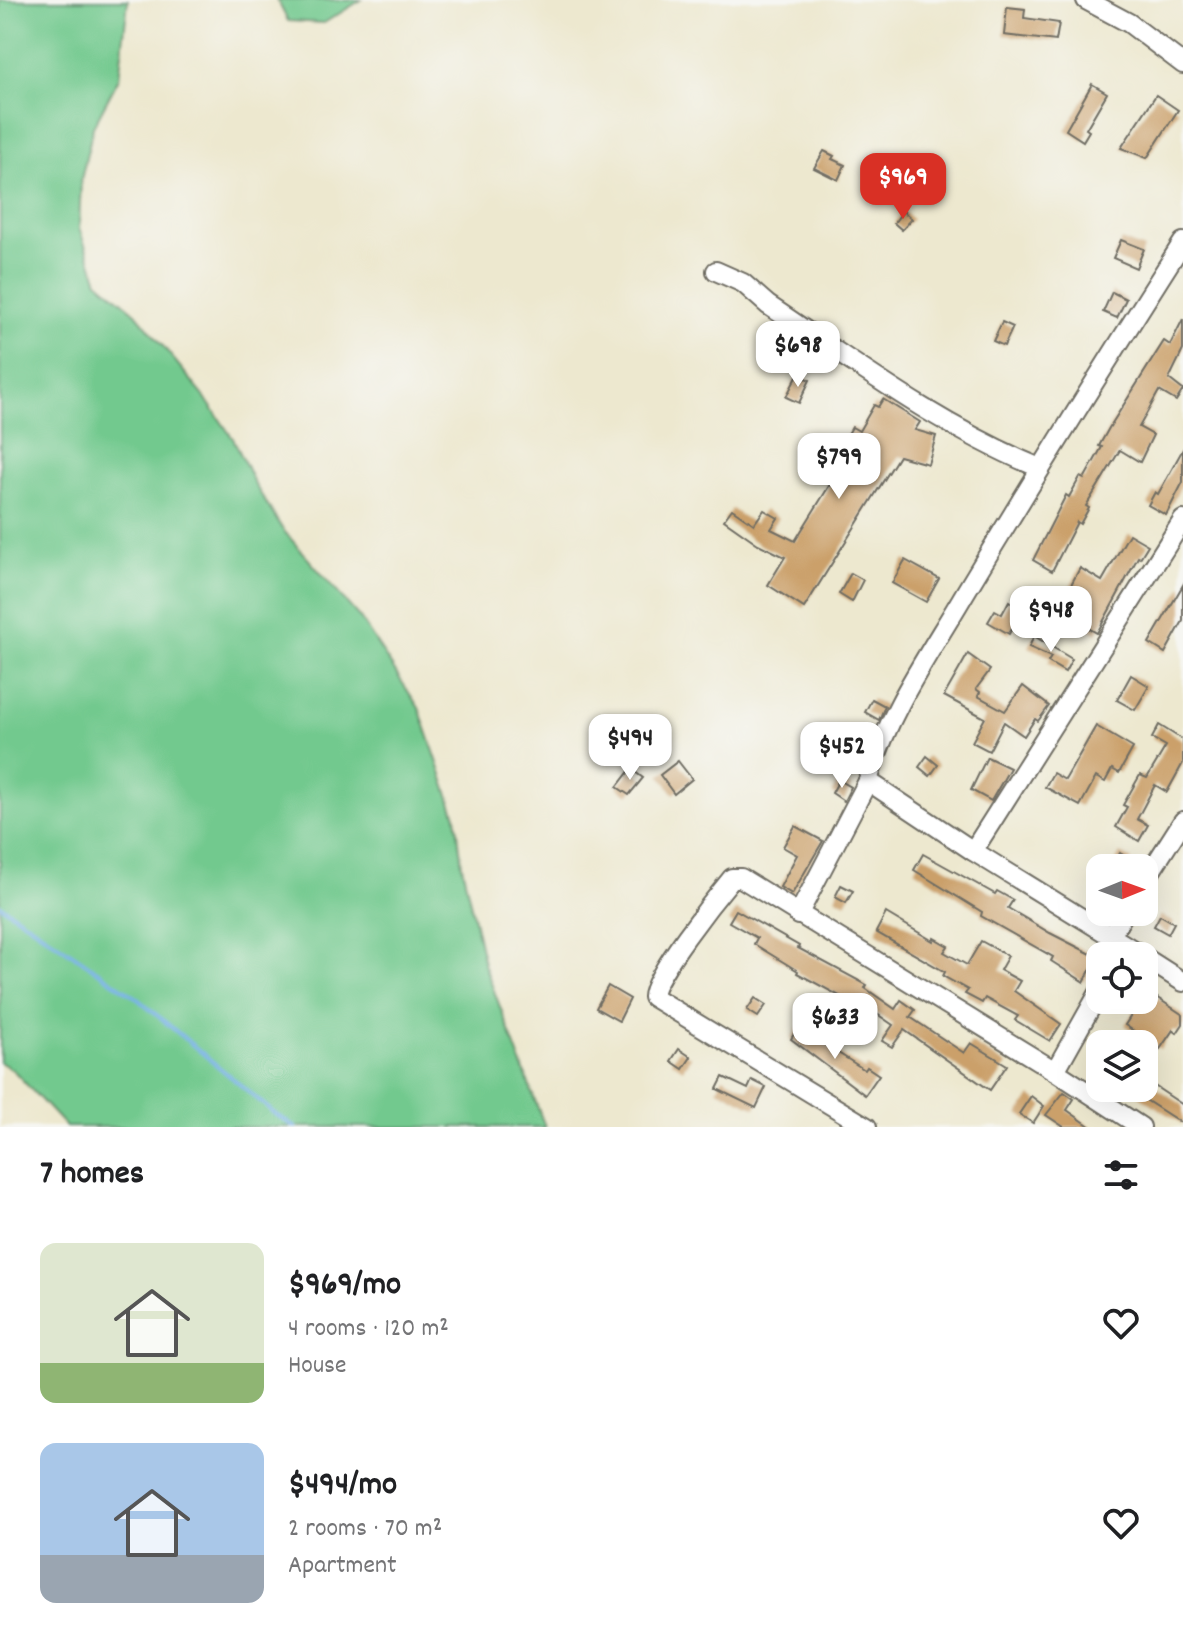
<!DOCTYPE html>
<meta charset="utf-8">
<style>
body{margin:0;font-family:Dekko,sans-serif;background:#f6f6f6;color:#202124;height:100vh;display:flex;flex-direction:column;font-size:30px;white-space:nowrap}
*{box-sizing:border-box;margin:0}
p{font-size:26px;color:#757577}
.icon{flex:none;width:44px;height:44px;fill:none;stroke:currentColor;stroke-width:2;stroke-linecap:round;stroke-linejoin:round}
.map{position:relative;height:1127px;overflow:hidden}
.panel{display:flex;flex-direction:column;background:#fff;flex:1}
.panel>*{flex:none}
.needle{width:52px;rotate:89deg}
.fabs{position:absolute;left:1086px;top:854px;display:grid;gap:16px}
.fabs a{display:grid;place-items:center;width:72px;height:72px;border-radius:16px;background:#fff;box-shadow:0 8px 32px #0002;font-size:40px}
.price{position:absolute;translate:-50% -68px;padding:0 18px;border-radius:16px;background:#fff;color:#222;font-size:26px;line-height:52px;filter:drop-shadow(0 2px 4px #0008)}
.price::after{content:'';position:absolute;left:50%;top:48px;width:24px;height:18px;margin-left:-12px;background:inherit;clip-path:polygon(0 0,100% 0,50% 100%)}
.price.active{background:#d93025;color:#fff}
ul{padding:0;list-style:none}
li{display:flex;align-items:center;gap:24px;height:200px;padding:0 40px}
li span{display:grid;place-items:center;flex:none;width:224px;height:160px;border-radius:16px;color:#555}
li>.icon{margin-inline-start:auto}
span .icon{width:96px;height:96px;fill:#fffc;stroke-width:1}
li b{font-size:34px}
h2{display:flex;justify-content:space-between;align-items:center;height:96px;padding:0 40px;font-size:34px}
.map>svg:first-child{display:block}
.green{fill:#72c98e;stroke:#4e7a5c;stroke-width:2}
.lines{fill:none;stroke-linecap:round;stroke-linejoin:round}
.stream{stroke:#73b0e5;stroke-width:4}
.building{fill:#cba06a}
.minor-casing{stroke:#6f6d64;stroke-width:22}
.minor{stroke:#fff;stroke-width:18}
</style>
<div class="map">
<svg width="1183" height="1127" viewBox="0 0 1183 1127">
<rect width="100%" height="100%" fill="#f6f6f2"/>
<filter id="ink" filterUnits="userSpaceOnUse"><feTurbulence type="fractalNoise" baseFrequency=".0125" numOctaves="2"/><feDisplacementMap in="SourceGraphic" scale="16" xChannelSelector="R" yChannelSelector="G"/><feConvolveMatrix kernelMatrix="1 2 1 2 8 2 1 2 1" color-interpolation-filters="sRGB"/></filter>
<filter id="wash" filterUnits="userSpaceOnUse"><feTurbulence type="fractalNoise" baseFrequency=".006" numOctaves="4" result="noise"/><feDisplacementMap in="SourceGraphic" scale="32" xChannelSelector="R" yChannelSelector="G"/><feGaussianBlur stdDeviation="1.8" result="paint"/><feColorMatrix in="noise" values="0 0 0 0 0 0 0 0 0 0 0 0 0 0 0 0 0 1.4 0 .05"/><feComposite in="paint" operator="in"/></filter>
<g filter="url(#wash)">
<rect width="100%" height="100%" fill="#ede8cf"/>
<g class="green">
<path d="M0,0H128L119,78L93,127L81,180L79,228L98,281L136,313L203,395L234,440L255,485L283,530L360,618L419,708L456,816L462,866L484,964L545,1127H66L14,1071L0,1062Z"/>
<path d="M277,0H361L324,23L288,21Z"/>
</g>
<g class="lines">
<path class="stream" d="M0,905L134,996L275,1114L295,1127"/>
</g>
<g id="blocks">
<g class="building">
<path d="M1007,7L1025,9L1024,18L1059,23L1056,41L1004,35Z"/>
<path d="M1092,84L1107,93L1086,129L1089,131L1083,141L1066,130Z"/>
<path d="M1156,95L1178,110L1147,158L1121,148Z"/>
<path d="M824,151L834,156L832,159L845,165L838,180L814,168Z"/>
<path d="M903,211L912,219L902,230L894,223Z"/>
<path d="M1121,240L1144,249L1136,268L1113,258Z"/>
<path d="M1112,292L1126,299L1117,318L1103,312Z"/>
<path d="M1183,319V350L1169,379L1183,390L1176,401L1159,391L1139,427L1153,435L1140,462L1120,450L1086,506L1089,508L1080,524L1077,522L1052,571L1033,560L1066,495L1069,497L1080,477L1084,479L1102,447L1099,446L1109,428L1164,341L1170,345Z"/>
<path d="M1002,322L1013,327L1004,346L993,341Z"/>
<path d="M798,374L810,380L799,403L786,397Z"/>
<path d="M883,399L920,422L915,430L936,436L928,464L899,456L804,608L768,585L785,557L758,544L724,520L732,509L754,524L764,510L778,518L771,529L795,541L847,457L838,451L852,427L859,431L874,405L878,407Z"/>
<path d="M1183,449V482L1166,515L1148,505L1155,492L1158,494Z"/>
<path d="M1129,534L1148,545L1140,558L1138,557L1097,633L1078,622L1083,615L1061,603L1080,568L1102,581Z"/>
<path d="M905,560L939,579L926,602L892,583Z"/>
<path d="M851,573L863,580L852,602L839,594Z"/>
<path d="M1183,585V621L1165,653L1149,643Z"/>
<path d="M1009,601L1023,609L1009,634L988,622L995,610L1002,614Z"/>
<path d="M1034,636L1072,659L1065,672L1048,662L1051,657L1029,647Z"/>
<path d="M968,654L990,670L976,689L980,692L978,696L1005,711L1023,686L1049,706L1038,721L1035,719L1024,736L1004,722L989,751L972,742L985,718L944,696Z"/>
<path d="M1131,675L1149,686L1135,710L1117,700Z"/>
<path d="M872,699L885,706L879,720L865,712Z"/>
<path d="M1159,725L1183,740V763L1167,792L1155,785L1137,819L1148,825L1139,841L1116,827L1127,807L1123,805L1140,775L1147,778L1166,746L1152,738Z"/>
<path d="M1096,726L1133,748L1119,773L1112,769L1105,782L1096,777L1080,806L1045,787L1053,773L1065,780Z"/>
<path d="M633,732L645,739L631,761L619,753Z"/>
<path d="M927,756L938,765L930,776L919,767Z"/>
<path d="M987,757L1010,768L991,801L971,790Z"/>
<path d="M678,761L692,779L674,794L660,775Z"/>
<path d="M631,769L643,778L629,795L617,787Z"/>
<path d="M839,780L851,787L844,801L832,793Z"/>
<path d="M795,826L823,841L792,894L780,887L797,855L783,847Z"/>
<path d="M1120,853L1132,860L1127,868H1112Z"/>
<path d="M923,854L995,894L997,891L1013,900L1008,908L1050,933L1097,957L1084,982L1051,961L1053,957L981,916L982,912L914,870Z"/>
<path d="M841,885L853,891L846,903L835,897Z"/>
<path d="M736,910L799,946L798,948L867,985L865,988L895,1009L901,1000L915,1010L910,1017L964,1053L971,1043L1007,1065L990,1090L904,1030L892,1047L882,1041L893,1025L858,1001L856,1005L797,973L798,971L754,944L757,938L729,922Z"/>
<path d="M886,913L933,941L934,938L948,946L944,952L967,965L981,941L1008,956L1000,970L1020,981L1014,991L1061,1024L1050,1041L1015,1020L1018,1016L985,998L982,1003L965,994L968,990L943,976L945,972L876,932Z"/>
<path d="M1160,915L1174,923L1168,934L1154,926Z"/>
<path d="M608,986L630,999L619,1021L596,1008Z"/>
<path d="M1147,991L1183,1015V1024L1177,1033L1173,1030L1160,1049L1125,1025L1141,1000H1144Z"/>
<path d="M755,998L766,1005L758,1017L747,1010Z"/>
<path d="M801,1022L812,1029L808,1034L865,1070L867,1067L879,1075L865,1095L791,1039Z"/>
<path d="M679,1049L691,1057L683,1069L671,1061Z"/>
<path d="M723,1077L748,1089L752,1080L766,1087L756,1108L717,1089Z"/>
<path d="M1144,1079L1183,1105V1124L1127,1088H1144Z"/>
<path d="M1064,1092L1074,1099L1067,1110L1091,1127H1064L1046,1115Z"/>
<path d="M1031,1096L1044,1106L1033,1123L1019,1114Z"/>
</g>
</g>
</g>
<g filter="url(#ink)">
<use href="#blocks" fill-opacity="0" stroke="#6f6d64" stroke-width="2"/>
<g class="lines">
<defs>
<g id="minor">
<path d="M1086,0L1129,23L1183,64"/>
<path d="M716,271L743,283L768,305C856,364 942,428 1040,468"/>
<path d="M868,781L973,851L1143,956"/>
<path d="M973,851L1183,520"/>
<path d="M1144,882L1183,821"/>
<path d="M798,915L868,781C887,713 930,653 965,593C1036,475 1109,358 1183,242"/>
<path d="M1111,936L1125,912"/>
<path d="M1144,957L1183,982"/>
<path d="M1055,1071L1100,991"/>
<path d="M867,1127L653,997C652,977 717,896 732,878H741L1055,1071L1141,1127"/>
</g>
</defs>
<use href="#minor" class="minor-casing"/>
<use href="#minor" class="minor"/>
</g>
</g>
</svg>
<div class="fabs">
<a><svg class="needle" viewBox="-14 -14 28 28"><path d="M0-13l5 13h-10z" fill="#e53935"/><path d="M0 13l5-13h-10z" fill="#757577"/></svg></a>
<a><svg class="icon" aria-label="locate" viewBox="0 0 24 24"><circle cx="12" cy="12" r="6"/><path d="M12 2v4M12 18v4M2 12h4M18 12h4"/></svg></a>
<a><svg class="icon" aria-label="layers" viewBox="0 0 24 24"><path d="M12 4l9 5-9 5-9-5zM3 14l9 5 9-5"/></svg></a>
</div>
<b class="price active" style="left:903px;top:221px">$969</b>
<b class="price" style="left:798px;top:389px">$698</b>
<b class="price" style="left:839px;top:501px">$799</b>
<b class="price" style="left:1051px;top:654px">$948</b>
<b class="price" style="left:630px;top:782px">$494</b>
<b class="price" style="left:842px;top:790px">$452</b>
<b class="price" style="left:835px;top:1061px">$633</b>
</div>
<section class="panel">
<h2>7 homes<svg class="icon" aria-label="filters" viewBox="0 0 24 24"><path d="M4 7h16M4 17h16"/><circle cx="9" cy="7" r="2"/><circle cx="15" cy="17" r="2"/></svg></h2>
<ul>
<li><span style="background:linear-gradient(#dfe7d0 75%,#8fb573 0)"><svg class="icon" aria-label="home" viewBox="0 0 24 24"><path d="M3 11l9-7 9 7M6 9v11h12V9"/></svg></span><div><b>$969/mo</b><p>4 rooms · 120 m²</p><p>House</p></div><svg class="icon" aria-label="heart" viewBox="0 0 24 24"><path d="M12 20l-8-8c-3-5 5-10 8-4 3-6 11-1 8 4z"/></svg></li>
<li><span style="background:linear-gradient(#a9c7e8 70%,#9aa5b1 0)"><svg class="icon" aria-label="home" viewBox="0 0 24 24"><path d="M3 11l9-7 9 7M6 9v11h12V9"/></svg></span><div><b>$494/mo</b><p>2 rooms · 70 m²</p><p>Apartment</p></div><svg class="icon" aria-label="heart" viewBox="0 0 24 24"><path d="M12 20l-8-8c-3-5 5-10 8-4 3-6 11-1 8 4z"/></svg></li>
</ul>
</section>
